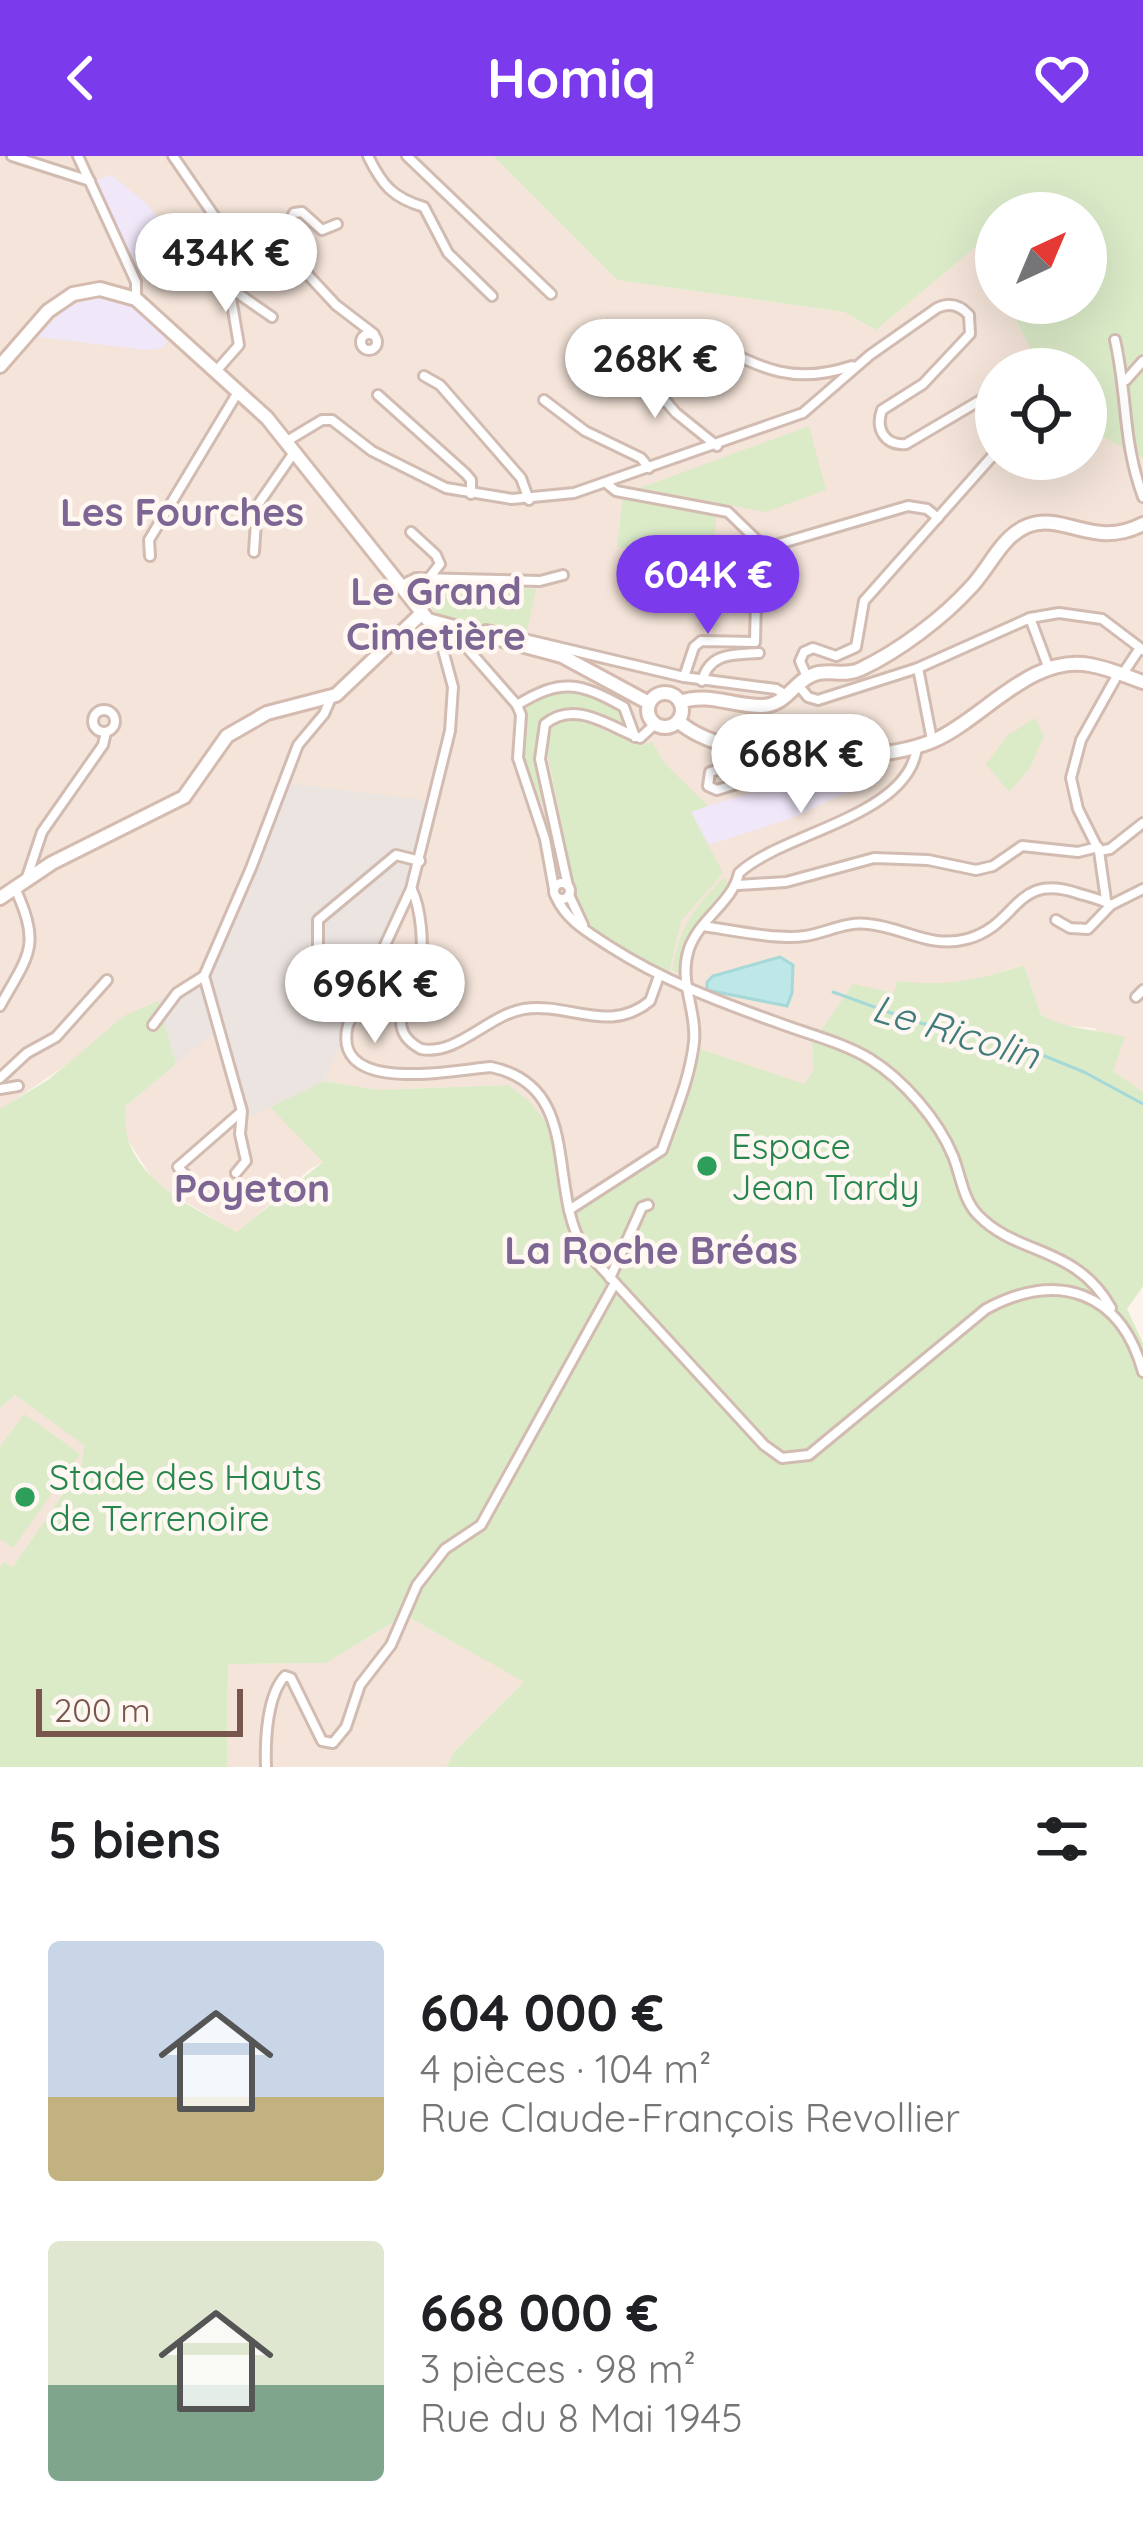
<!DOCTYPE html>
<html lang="fr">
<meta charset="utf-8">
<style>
body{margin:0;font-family:Quicksand,sans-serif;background:#f6f6f6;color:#202124;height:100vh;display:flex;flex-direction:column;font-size:45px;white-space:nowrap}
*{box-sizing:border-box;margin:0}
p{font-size:39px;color:#757577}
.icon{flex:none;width:66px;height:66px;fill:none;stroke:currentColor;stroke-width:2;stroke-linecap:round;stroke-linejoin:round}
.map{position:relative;height:1611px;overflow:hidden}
.sheet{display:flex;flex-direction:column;background:#fff;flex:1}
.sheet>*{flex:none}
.needle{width:78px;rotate:44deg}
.buttons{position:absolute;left:975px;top:36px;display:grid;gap:24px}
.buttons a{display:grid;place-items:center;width:132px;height:132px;border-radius:50%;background:#fff;box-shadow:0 12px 48px #0002;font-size:60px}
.scale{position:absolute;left:36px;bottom:30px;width:207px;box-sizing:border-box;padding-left:12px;border:6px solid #78564d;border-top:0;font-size:33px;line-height:42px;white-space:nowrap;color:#78564d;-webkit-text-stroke:9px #fff7f1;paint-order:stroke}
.price{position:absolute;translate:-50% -102px;padding:0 27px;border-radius:42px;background:#fff;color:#222;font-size:39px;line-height:78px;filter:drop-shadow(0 3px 6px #0008)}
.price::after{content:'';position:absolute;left:50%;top:72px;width:36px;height:27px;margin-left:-18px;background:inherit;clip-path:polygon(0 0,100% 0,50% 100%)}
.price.active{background:#7c3aed;color:#fff}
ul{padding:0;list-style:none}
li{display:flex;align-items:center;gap:36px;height:300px;padding:0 48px}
li span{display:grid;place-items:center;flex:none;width:336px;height:240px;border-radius:12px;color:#555}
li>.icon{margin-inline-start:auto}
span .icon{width:144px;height:144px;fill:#fffc;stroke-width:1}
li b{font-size:51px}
h2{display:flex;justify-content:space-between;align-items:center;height:144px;padding:0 48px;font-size:51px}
header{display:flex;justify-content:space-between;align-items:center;height:156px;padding:0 48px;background:#7c3aed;color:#fff;font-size:54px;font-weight:700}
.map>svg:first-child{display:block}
.residential{fill:#f4e4d9}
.industrial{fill:#ece4e0}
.education{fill:#f0e7f9}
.green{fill:#dbebc8}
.water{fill:#bee7e7;stroke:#a5d8d8;stroke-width:3}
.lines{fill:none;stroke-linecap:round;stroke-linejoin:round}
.stream{stroke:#a5d8d8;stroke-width:3}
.street-casing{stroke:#d2bcb2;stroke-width:14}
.secondary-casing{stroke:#d5bbaf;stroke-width:18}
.street{stroke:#fff;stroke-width:8}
.secondary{stroke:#fff;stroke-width:12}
.leisure-dot{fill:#2e9e5b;stroke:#fff7f1;stroke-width:4.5}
.labels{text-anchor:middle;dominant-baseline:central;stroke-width:9;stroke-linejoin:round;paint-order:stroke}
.leisure-label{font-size:36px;fill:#27864d;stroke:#fff7f1;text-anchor:start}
.neighbourhood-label{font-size:39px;font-weight:bold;fill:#7d6693;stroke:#fff7f1}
.water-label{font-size:39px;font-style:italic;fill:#407c7c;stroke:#fff7f1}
</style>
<header><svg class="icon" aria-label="back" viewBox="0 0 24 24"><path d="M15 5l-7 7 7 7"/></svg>Homiq<svg class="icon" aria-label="heart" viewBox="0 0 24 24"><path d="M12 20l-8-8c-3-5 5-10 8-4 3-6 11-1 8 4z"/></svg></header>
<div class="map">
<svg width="1143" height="1611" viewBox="0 0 1143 1611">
<rect width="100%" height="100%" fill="#fcf3eb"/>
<g class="residential">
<path d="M0,0H493L617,124L844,156L876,174L979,88L996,123V147H1008L1040,213H996V303H1086V272L1143,302V936L1113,915L1095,872L1057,869L1041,859L1024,809L967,826L937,830L897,826L895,837L857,832L812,888L813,915L804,928L663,996L569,1062L508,929L378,934L325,925L323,1006L310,1013L237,1077L155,1027L127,982L123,968L126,950L176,908L73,904L0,954Z"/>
<path d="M15,1239L84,1288L81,1311L13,1411L0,1412V1252Z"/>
<path d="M405,1459L525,1526L454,1596L446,1611H227L228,1508L326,1507Z"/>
</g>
<path class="industrial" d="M283,627L430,645L417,716L324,926L244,963L216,875L176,908L158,845L196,819L207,801Z"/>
<g class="education">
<path d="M111,19L145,46L186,95L162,122L148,108L135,115L95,24Z"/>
<path d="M100,141L116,143L146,160L168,178L165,183L168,186L163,192L146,194L37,181L67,150Z"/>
<path d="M839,611L847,636L790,663L711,688L706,686L691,655Z"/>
</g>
<g class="green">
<path d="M493,0H1143V302L1086,272V213H1040L1008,147H1086V57H996V123L978,89L876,174L844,156L617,124Z"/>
<path d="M809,270L826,334L766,356L640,332Z"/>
<path d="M623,340L716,360L715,383L672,397L617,391Z"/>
<path d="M423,428L536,433L526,480L439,461L422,438Z"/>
<path d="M568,532L599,540L621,552L628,574C542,534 529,556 545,643L538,648L521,604L525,546L548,533Z"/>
<path d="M1035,562L1044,580L1030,612L1009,636L986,608L1008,579Z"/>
<path d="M579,563L640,590L652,586L665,608L708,650L691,656L723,717L681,765L668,821L592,773L579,755L546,590C548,572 560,562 579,563Z"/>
<path d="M724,721L729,732L693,778L680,819L672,814C682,765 691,757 724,721Z"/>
<path d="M1024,809L1041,859C1066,874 1097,873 1125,881L1113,915L1143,936V1130L1127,1153L1143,1187V1611H446L454,1596L524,1526L405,1459L326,1507L228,1508L227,1611H0V1412L3,1406L13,1411L81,1311L84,1289L15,1239L0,1252V953L48,924L124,860L158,845L176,908L126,950C116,1017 189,1049 237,1076L323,1006L270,951L325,925L378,934L508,929L529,945L551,972L570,1061L619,1023L663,996L697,892L804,928L813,915L812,888L853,828L894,837L897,825C946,831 977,824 1024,809Z"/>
<path d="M24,1258L80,1298L13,1392L0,1383V1291Z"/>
</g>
<path class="water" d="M780,801L793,809L792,837L787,850L707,834V826L713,820Z"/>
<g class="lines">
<path class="stream" d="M833,836L916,866L1015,888L1084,916L1143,948"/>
<defs>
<g id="street">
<path d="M12,0L90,25"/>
<path d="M78,0L136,126V143"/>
<path d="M173,0L217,64L240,79L283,92L336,149L374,178"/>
<path d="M368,0C382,29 393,42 424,51L448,97L492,140"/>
<path d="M407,0L551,138"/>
<path d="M276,88L294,57L302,56L322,74L337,68"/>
<path d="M210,118L272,161"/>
<circle cx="369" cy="186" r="8"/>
<path d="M707,184C761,212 791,230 852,210"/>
<path d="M1115,184C1128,241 1122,284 1143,341"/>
<path d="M629,203L676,257L717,290"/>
<path d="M217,214L239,189L230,136"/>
<path d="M424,220L440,229L521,322L529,344"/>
<path d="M1126,224L1143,205"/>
<path d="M378,239L466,318L471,324V338"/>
<path d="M544,244L585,275L641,302L649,312"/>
<path d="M287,285L322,264H332L372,295L446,332L512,343L574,337L803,257L870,199L937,152C949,146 960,149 969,159L970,178L923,228L882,254C875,273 885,290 906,288L996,235"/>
<path d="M606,327L616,335L728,356L765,392L908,350L927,353L938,362"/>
<path d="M411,376L436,399L440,408L429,422"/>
<path d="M254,396L257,350L295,295"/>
<path d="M150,400L149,384L238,236"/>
<path d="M402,429L416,422L540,425L563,419"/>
<path d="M1030,462L1049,513"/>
<path d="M436,468L453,531L450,575L411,733L348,869C330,940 454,914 491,911C584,931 546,1031 584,1093L764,1289L782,1302L809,1299L986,1153C1059,1114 1121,1136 1143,1216"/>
<path d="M486,474L684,521L776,533L786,539"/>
<path d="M441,487L461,485L517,549C561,522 579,526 624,551L635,581"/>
<path d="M918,512L932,584"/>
<path d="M1122,519L1140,492"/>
<path d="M684,521L694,491L701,485L755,486L756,442L726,445"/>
<path d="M807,521L800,505L804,496L813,492L836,500L856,491L864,445L996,296"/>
<path d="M702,525C710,496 733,499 759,497"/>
<path d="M799,530L808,541L818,544L918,512L1030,462L1059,457L1102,463L1143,494"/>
<path d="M517,549L521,559L518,602L545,683L554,733"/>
<circle cx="104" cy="565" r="11"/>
<path d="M764,601L710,616L708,630L717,634L766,619L783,627L843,609L848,600"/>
<path d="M1099,695L1110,693L1143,667"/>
<path d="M27,721L42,676L103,589L106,576"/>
<circle cx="562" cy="735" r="8"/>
<path d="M738,729L786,726L874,702L928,704L976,714L993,710L1022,690L1078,696L1098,691"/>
<path d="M568,730L540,603L545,568C576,543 609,571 640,582L655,568"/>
<path d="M412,734C421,753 424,788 420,809C414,840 380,871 421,893C457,900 488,859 524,853C569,846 609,879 650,845L659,820"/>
<path d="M569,739L583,769"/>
<path d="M556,741C567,765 588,776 609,790C662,824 717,845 776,866C807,878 842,886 870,903C904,924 938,964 953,1000C961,1020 963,1044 978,1059C1017,1100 1076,1089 1111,1152"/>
<path d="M1106,744L1099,695L1078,653L1071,622L1081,584L1118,518"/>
<path d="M1056,764L1070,772L1088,773L1111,749L1143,733"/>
<path d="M703,770C731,774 777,784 805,780C826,777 846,765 868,768C903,771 930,793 967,783C1019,769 1014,716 1077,737C1089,741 1101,743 1111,749"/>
<path d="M318,790V764L396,699L420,705"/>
<path d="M1136,841L1143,834"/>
<path d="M0,850C30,797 41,790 15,732"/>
<path d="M153,869L177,837L204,820"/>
<path d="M0,922L27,897L56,881L107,824"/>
<path d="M0,933L18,930"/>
<path d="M236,1017L246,1005L240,978L242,955L204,820L251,712L298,589L324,558L331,542"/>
<path d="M199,1034L178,1011L241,956"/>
<path d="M569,1054L662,994C674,959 690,923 694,886C697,853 678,826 689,793C699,763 733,746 739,717C783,676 909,661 917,591"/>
<path d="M610,1122L642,1051L648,1049"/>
<path d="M266,1611C265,1584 267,1539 285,1520L291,1522L322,1585L333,1587L346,1571L360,1529L391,1489L417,1429L445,1393L481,1369L615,1127"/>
</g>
<g id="secondary">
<path d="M0,210L48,155L73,138L100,133L136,143L267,262L428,464L562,500L649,547"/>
<circle cx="665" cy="554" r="17"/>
<path d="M680,546C707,536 733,550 761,550C787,550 794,524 815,518C830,513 845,521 861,513C899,495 943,462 971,431C990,411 1001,381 1027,370C1063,355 1094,394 1143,368"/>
<path d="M678,565C728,610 876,610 935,584C984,562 1031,498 1090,509C1108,512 1126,520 1143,526"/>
<path d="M0,742L52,707L184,641L227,580L267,557L336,539L422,457"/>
</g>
</defs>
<use href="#street" class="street-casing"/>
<use href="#secondary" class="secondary-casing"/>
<use href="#street" class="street"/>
<use href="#secondary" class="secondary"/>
</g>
<g class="leisure-dot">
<circle cx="707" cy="1010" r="12"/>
<circle cx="25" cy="1341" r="12"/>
</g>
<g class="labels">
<g class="leisure-label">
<text x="731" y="989">Espace<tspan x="731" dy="41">Jean Tardy</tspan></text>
<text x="49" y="1320">Stade des Hauts<tspan x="49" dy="41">de Terrenoire</tspan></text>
</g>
<g class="neighbourhood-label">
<text x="182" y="355">Les Fourches</text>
<text x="436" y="434">Le Grand<tspan x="436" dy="45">Cimetière</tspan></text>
<text x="252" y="1031">Poyeton</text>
<text x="651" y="1093">La Roche Bréas</text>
</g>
<g class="water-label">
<text transform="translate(956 875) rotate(17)">Le Ricolin</text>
</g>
</g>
</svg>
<div class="buttons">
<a><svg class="needle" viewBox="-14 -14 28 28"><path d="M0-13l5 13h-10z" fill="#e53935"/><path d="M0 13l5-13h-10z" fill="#757577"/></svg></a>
<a><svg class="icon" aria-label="locate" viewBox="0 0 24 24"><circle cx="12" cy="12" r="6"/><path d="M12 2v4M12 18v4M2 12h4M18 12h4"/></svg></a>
</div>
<div class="scale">200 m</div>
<b class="price" style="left:226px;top:159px">434K €</b>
<b class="price" style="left:655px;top:265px">268K €</b>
<b class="price active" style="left:708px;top:481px">604K €</b>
<b class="price" style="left:801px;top:660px">668K €</b>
<b class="price" style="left:375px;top:890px">696K €</b>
</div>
<section class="sheet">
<h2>5 biens<svg class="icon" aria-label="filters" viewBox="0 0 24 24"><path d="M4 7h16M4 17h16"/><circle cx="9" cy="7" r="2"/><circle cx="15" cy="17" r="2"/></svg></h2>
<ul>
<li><span style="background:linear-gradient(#c9d6e8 65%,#c2b280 0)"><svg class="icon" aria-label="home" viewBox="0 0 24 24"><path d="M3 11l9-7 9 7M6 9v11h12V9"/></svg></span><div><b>604 000 €</b><p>4 pièces · 104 m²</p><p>Rue Claude-François Revollier</p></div></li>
<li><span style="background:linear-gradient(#dfe7d0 60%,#7fa58c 0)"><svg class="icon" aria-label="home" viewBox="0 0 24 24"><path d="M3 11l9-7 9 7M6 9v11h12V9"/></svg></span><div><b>668 000 €</b><p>3 pièces · 98 m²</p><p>Rue du 8 Mai 1945</p></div></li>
</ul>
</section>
